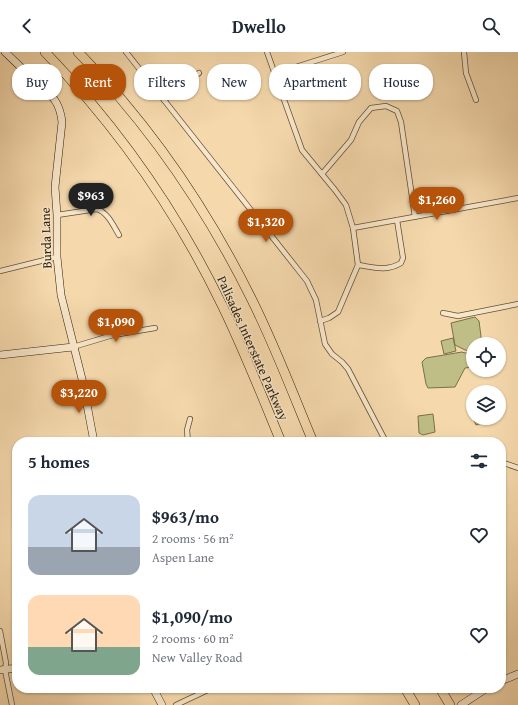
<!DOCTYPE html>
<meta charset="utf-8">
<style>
body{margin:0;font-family:"Gentium Book Plus",serif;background:#f6f6f7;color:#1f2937;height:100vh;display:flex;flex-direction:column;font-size:15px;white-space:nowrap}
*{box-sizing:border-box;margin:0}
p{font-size:13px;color:#747a83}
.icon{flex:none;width:22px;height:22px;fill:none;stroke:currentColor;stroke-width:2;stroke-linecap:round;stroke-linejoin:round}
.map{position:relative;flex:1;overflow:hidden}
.drawer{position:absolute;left:12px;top:385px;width:494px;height:256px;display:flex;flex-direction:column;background:#fff;border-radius:16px;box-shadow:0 1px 3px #0004}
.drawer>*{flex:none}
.banner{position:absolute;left:12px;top:12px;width:494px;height:36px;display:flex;gap:8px}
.tools{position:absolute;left:466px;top:285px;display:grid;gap:8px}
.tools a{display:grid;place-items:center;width:40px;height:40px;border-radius:50%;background:#fff;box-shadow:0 1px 3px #0004;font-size:20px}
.price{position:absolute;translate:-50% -34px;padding:0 9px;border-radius:14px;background:#b45309;color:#fff;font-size:13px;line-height:26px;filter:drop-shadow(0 1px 2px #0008)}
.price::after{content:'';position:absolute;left:50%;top:24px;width:12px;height:9px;margin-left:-6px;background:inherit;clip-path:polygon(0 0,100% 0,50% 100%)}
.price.active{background:#222;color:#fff}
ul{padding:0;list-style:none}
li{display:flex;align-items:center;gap:12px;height:100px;padding:0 16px}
li span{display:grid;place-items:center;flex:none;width:112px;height:80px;border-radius:12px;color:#555}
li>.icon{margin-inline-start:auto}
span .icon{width:48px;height:48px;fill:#fffc;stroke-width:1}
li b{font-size:17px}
h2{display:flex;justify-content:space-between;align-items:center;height:48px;padding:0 16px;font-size:17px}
.chip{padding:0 14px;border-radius:16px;background:#fff;box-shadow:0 1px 3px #0004;font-size:14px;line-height:36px}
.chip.active{background:#b45309;color:#fff}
header{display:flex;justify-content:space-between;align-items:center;height:52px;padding:0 16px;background:#fff;font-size:18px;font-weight:700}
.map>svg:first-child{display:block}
.pitch{fill:#bfbe87;stroke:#787049}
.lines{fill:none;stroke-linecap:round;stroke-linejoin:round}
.street-casing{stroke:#635034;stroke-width:6}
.secondary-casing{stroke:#32220b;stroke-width:8}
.highway-casing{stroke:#32220b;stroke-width:10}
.street{stroke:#f8e6ca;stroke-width:4.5}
.secondary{stroke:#f8e6ca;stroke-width:7}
.highway{stroke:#f5d9ad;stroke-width:9}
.labels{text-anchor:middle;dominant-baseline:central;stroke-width:3;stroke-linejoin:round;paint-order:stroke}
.street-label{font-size:13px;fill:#32220b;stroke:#f8e6ca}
</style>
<header><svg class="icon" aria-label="back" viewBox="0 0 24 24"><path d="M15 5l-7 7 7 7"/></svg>Dwello<svg class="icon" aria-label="search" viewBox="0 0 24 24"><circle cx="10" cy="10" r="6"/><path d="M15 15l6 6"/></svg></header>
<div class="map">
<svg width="518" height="653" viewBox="0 0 518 653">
<rect width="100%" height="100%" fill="#f5d9ad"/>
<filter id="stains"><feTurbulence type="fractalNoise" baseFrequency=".005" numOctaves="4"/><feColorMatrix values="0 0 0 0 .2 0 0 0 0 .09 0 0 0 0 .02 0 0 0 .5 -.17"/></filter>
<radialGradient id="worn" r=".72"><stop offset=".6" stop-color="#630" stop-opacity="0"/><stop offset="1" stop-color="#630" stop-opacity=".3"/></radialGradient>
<g class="pitch">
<path d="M475,265L479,269L482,292H473V299L465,298L455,293L451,271Z"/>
<path d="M453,286L456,299L444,302L441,289Z"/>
<path d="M473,299V315L465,316L455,335L428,336L426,332L422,310L426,306L462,300L465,301Z"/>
<path d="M433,362L435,380L423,383L419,381L418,364Z"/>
<path d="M473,366H493V367L476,373Z"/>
</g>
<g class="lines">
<defs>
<g id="street">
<path d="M126,0L307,229L316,248L325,292L332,302L342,310L348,317L386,390"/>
<path d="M267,0L302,98L335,138L346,153L353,176L358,213L338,260L329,266L320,269"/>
<path d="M464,0L466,21L476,48"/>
<path d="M274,22L343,0"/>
<path d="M164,48L199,21"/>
<path d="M322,122L351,88L359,70L371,56L386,54L397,59L401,70L415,165"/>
<path d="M57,163L97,157C108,161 113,173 119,183"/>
<path d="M353,176L518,146"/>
<path d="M358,213C373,215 386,220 401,211L403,206L397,168"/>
<path d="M0,219L57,205"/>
<path d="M443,261L458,264L518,252"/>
<path d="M73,295L113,283L155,276"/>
<path d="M188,390L187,378L190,367"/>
<path d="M501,410L518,416"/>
<path d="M0,579L6,611L5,618L12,653"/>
<path d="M176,653L212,636"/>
</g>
<g id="secondary">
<path d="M5,0L54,47C59,54 61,60 62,70L55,135L57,163V205L61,243L83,331L94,390"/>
<path d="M0,303L73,295"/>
<path d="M0,618L17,616"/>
<path d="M501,629L518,622"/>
<path d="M153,636L162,653"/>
<path d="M461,653L487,636"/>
</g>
<g id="highway">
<path d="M45,0C117,74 177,160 222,253C244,298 262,344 281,390"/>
<path d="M78,0C149,72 207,157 252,248C275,294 293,342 313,390"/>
<path d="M405,636L415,653"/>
<path d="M440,636L450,653"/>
</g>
</defs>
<use href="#street" class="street-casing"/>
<use href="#secondary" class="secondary-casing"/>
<use href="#highway" class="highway-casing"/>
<use href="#street" class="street"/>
<use href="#secondary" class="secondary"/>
<use href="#highway" class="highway"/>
</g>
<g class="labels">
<g class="street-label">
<text transform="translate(46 186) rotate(-92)">Burda Lane</text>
<text transform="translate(253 296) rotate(66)">Palisades Interstate Parkway</text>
</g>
</g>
<rect width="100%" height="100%" filter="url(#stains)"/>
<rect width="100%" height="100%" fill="url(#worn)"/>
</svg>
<div class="tools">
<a><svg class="icon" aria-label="locate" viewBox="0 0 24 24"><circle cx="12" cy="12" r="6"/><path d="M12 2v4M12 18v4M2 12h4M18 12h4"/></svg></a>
<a><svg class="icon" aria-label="layers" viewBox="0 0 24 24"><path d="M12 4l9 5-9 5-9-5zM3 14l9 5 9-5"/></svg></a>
</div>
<b class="price active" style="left:91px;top:165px">$963</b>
<b class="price" style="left:437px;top:169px">$1,260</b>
<b class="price" style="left:266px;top:191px">$1,320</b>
<b class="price" style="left:116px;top:291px">$1,090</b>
<b class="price" style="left:79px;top:362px">$3,220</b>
<div class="banner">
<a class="chip">Buy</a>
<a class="chip active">Rent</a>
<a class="chip">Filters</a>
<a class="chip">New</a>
<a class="chip">Apartment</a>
<a class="chip">House</a>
</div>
<section class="drawer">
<h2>5 homes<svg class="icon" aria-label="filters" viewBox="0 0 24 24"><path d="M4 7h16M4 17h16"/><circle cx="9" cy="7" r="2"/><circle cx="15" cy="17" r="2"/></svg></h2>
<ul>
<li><span style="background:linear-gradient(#c9d6e8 65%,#9aa5b1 0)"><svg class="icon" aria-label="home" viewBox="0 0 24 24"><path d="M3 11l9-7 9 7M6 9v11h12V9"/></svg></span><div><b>$963/mo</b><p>2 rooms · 56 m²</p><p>Aspen Lane</p></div><svg class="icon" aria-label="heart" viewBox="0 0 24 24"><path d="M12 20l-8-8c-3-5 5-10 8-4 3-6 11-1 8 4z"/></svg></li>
<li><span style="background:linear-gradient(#ffd9b3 65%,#7fa58c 0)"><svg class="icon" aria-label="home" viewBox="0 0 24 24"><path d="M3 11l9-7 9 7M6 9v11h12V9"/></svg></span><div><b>$1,090/mo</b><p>2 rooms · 60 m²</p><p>New Valley Road</p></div><svg class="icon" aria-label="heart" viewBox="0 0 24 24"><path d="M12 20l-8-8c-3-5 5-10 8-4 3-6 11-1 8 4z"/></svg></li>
</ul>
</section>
</div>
